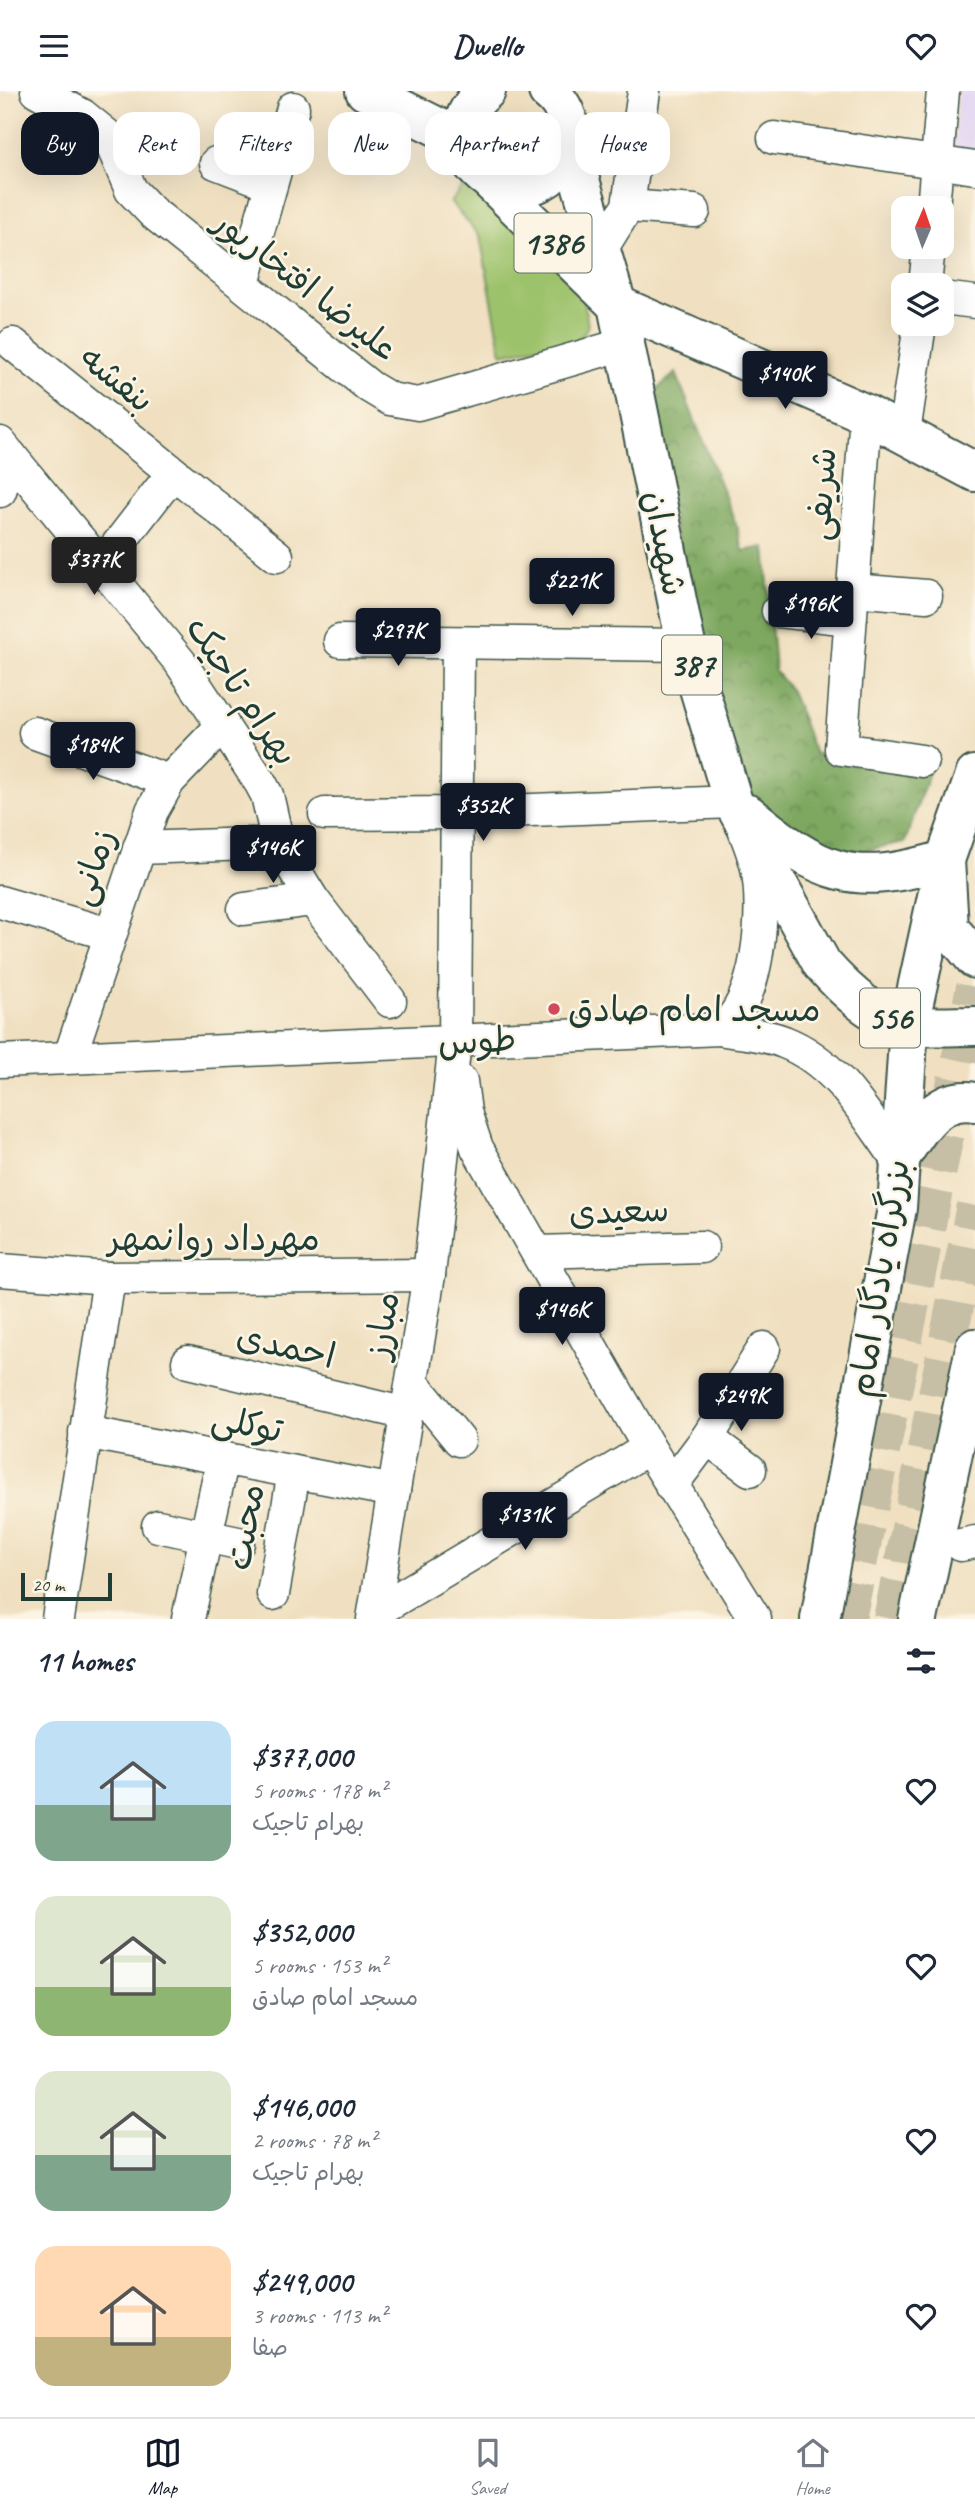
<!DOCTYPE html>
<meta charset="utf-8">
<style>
body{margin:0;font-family:Caveat,"Playpen Sans Arabic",sans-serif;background:#f6f6f7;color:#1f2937;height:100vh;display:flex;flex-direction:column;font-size:26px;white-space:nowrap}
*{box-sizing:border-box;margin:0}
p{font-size:23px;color:#747a83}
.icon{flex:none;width:38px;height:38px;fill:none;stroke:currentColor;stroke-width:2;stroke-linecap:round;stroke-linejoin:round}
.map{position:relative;height:1528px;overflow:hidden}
.panel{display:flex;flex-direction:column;background:#fff;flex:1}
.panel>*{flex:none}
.hud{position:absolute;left:21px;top:21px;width:934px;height:63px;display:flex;gap:14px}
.needle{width:46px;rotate:2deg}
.controls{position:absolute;left:891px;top:105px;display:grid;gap:14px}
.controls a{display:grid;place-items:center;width:63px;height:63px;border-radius:14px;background:#fff;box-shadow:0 7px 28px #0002;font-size:35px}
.scale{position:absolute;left:21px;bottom:18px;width:91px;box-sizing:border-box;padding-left:7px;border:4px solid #1f3d34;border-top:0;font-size:19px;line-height:24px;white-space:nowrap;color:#1f3d34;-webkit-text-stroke:5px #fcf5e5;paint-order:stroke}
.price{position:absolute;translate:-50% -60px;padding:0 16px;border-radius:7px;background:#111827;color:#fff;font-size:23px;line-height:46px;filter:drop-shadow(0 2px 4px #0008)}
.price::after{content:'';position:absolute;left:50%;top:42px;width:21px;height:16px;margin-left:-10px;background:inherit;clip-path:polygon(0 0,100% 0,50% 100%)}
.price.current{background:#222;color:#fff}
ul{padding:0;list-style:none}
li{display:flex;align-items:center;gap:21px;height:175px;padding:0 35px}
li span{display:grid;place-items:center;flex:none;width:196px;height:140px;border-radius:21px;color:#555}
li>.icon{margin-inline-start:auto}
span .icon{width:84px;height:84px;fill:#fffc;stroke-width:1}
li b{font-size:30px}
h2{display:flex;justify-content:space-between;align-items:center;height:84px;padding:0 35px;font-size:30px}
.tag{padding:0 24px;border-radius:21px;background:#fff;box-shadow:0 7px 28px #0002;font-size:24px;line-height:63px}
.tag.current{background:#111827;color:#fff}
header{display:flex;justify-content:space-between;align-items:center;height:91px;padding:0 35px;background:#fff;font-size:32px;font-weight:600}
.menu{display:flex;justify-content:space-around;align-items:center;height:98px;border-top:2px solid #e0e1e3;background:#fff;font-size:19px;color:#747a83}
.menu a{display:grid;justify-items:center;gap:4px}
.menu .current{color:#111827}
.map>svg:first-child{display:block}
.built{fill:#e0d4f4}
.forest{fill:url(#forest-crowns);stroke:#4e724a;stroke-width:2}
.park{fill:#9dc26c;stroke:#5e8050;stroke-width:2}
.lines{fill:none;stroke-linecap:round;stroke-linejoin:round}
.highway-tunnel{stroke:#c6bfa5;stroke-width:38;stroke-dasharray:38 19;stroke-linecap:butt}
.minor-casing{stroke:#3e5549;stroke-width:35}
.major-casing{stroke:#3e5549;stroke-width:42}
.minor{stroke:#fff;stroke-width:32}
.major{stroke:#fff;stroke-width:38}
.poi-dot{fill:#d1495b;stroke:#fcf5e5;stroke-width:2.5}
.labels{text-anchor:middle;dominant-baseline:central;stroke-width:5;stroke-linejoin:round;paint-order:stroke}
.shield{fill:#fcf5e5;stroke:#617469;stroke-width:2}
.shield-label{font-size:33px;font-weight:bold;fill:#1f3d34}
.street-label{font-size:35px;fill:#1f3d34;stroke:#fcf5e5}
.poi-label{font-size:35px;fill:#1f3d34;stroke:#fcf5e5;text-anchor:start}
</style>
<header><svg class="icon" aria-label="menu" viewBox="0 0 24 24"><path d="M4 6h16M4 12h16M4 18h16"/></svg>Dwello<svg class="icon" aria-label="heart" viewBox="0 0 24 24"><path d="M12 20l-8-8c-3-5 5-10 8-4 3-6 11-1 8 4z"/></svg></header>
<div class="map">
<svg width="975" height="1528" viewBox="0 0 975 1528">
<defs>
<pattern id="forest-crowns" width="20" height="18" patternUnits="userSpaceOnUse" patternTransform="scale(1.75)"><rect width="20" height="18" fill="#7ea860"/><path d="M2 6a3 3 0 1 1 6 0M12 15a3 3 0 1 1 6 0" fill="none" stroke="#678a50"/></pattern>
</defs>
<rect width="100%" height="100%" fill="#fcf5e5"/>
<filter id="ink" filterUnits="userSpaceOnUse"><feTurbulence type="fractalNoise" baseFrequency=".0143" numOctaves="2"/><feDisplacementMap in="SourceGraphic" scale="14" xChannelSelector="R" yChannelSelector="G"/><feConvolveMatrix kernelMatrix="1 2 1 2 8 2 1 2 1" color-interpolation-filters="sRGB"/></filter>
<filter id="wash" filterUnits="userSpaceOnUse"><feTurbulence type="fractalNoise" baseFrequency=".00686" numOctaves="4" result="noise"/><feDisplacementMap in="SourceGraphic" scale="28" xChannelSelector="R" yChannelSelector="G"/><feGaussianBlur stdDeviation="1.57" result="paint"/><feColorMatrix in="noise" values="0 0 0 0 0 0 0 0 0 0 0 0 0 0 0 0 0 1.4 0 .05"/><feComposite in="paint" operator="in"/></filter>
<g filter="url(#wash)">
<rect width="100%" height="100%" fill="#f0e0c1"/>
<path class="built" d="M959,0H975V67L953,63Z"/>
<path class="forest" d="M676,282L737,436L743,460L765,456L775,580L791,600L815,663L930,678L905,751L863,760L835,758L816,753L757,720L697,572L652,302Z"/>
<path class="park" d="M471,86L582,194L588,235L579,250L553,262L535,256L502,263L480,145L450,111Z"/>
</g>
<g filter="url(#ink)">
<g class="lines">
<g class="highway-tunnel">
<path d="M847,1528L975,896"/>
<path d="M892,1528L975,1115"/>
</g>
<defs>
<g id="minor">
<path d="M37,0L82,24L108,45L131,99L152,121L370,296L390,308L418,313L625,253"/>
<path d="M774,47L975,77"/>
<path d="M216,72L270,93"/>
<path d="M628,115L694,120"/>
<path d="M933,117L943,0"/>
<path d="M600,160L628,115L644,0"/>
<path d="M243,193L293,17"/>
<path d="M925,194L929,156"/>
<path d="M942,207L975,211"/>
<path d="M13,253L277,465"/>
<path d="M866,323L841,658L922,670"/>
<path d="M904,342L920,233"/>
<path d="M0,352L180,571L260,691L267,704L278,752L313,809L390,910"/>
<path d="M0,400L11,365"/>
<path d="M102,474L173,382"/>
<path d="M853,499L926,505"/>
<path d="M778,520L850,528"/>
<path d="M340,550L686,554"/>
<path d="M35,642L169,690"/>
<path d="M325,723L457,722L733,711C741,732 752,755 757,777C766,818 759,915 720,938"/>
<path d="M139,757L278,752"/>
<path d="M0,811L109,843"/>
<path d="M244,818L313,809"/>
<path d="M70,965L152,720L169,690L223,634"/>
<path d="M0,970L720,938C740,942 765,943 784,951C838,972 866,1025 899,1070"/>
<path d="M461,990L465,1021L477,1057L649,1357L755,1528"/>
<path d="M538,1161L702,1156"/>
<path d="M0,1179L109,1187L429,1184"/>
<path d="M188,1271L407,1323"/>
<path d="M412,1291L459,1349"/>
<path d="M85,1341L394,1400"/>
<path d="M707,1347L750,1379"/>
<path d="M671,1395L707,1347L764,1257"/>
<path d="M158,1435L238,1452"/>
<path d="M961,1454L975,1451"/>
<path d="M273,1503L294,1381"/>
<path d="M375,1521L649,1357"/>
<path d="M58,1528L109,1187"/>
<path d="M188,1528L223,1367"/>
<path d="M373,1528L429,1184L455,951L458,552"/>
</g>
<g id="major">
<path d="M365,0L462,48"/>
<path d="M486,0C470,13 459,31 463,51C470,87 510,108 542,90C577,71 578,23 548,0"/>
<path d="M569,52L617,214L686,554L733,711L822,873C844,898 875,929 910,934C931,937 954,935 975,935"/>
<path d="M490,90L617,214L866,323L975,381"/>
<path d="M748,723C821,783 851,797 945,769L949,837L975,868"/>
<path d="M899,1069C917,1041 936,1004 975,1011"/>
<path d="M820,1528L897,1117L909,934L945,769L975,684"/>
<path d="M918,1528L975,1257"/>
</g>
</defs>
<use href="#minor" class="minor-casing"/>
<use href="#major" class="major-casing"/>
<use href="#minor" class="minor"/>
<use href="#major" class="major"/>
</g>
</g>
<circle class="poi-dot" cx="554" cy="918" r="7"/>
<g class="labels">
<g class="shield">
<rect x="514.5" y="122.5" width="77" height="59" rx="5"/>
<rect x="662" y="544.5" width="60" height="59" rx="5"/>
<rect x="860" y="897.5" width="60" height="59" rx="5"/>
</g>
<g class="shield-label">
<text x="553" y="152">1386</text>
<text x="692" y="574">387</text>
<text x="890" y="927">556</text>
</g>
<g class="street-label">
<text transform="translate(306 194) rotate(38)">علیرضا افتخارپور</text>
<text transform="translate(117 288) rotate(39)">بنفشه</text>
<text transform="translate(821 403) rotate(-86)">شریفی</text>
<text transform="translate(665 452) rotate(79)">شهیدان</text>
<text transform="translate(242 600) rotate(56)">بهرام تاجیک</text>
<text transform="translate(92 776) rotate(-71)">زمانی</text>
<text transform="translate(477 950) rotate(-3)">طوس</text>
<text transform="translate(619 1120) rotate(-2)">سعیدی</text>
<text x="214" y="1147">مهرداد روانمهر</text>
<text transform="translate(879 1187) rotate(-81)">بزرگراه یادگار امام</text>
<text transform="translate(382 1234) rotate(-81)">مبارز</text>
<text transform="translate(286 1255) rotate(13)">احمدی</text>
<text transform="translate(247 1333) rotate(11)">توکلی</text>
<text transform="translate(245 1436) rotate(-80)">محبت</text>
</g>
<g class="poi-label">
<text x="568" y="918">مسجد امام صادق</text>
</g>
</g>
</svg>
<div class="controls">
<a><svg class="needle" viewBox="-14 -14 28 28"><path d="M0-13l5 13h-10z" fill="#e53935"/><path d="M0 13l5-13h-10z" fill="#747a83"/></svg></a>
<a><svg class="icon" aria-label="layers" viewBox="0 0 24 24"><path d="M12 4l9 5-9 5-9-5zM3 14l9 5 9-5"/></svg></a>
</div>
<div class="scale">20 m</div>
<b class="price" style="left:785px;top:320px">$140K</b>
<b class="price current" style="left:94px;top:506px">$377K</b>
<b class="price" style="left:572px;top:527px">$221K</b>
<b class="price" style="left:811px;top:550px">$196K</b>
<b class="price" style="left:398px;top:577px">$297K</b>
<b class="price" style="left:93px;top:691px">$184K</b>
<b class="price" style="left:483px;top:752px">$352K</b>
<b class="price" style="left:273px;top:794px">$146K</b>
<b class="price" style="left:562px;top:1256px">$146K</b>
<b class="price" style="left:741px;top:1342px">$249K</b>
<b class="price" style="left:525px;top:1461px">$131K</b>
<div class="hud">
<a class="tag current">Buy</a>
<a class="tag">Rent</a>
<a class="tag">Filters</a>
<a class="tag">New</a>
<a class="tag">Apartment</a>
<a class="tag">House</a>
</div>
</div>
<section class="panel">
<h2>11 homes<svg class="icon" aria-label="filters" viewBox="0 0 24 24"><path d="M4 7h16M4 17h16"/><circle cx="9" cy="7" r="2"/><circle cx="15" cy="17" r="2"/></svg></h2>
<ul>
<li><span style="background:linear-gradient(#bfe0f5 60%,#7fa58c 0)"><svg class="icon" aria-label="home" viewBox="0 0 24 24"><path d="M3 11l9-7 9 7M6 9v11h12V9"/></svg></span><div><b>$377,000</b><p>5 rooms · 178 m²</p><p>بهرام تاجیک</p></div><svg class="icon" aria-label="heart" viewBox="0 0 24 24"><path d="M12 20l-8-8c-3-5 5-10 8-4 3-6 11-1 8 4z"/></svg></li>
<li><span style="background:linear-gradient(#dfe7d0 65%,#8fb573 0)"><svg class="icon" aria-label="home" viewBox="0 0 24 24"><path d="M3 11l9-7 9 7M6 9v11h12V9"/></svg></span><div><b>$352,000</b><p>5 rooms · 153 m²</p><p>مسجد امام صادق</p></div><svg class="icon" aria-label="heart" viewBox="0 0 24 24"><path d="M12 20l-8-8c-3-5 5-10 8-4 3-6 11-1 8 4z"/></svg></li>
<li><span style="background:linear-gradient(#dfe7d0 60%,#7fa58c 0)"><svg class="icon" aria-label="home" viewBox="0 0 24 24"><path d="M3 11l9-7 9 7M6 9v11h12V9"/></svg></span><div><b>$146,000</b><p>2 rooms · 78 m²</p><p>بهرام تاجیک</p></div><svg class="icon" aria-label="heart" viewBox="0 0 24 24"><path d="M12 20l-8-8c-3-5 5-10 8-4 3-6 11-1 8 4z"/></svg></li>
<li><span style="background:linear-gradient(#ffd9b3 65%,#c2b280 0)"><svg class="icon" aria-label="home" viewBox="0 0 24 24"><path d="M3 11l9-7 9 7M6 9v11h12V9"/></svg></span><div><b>$249,000</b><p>3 rooms · 113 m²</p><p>صفا</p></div><svg class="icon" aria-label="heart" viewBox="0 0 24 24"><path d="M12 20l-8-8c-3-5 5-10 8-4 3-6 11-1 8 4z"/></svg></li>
</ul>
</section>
<nav class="menu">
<a class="current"><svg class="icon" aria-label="map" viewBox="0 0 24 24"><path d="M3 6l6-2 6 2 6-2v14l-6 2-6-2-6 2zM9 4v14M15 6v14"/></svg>Map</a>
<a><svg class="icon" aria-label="saved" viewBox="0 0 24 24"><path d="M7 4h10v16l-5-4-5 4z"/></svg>Saved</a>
<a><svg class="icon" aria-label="home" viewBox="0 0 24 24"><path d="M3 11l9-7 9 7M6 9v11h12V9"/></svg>Home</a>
</nav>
